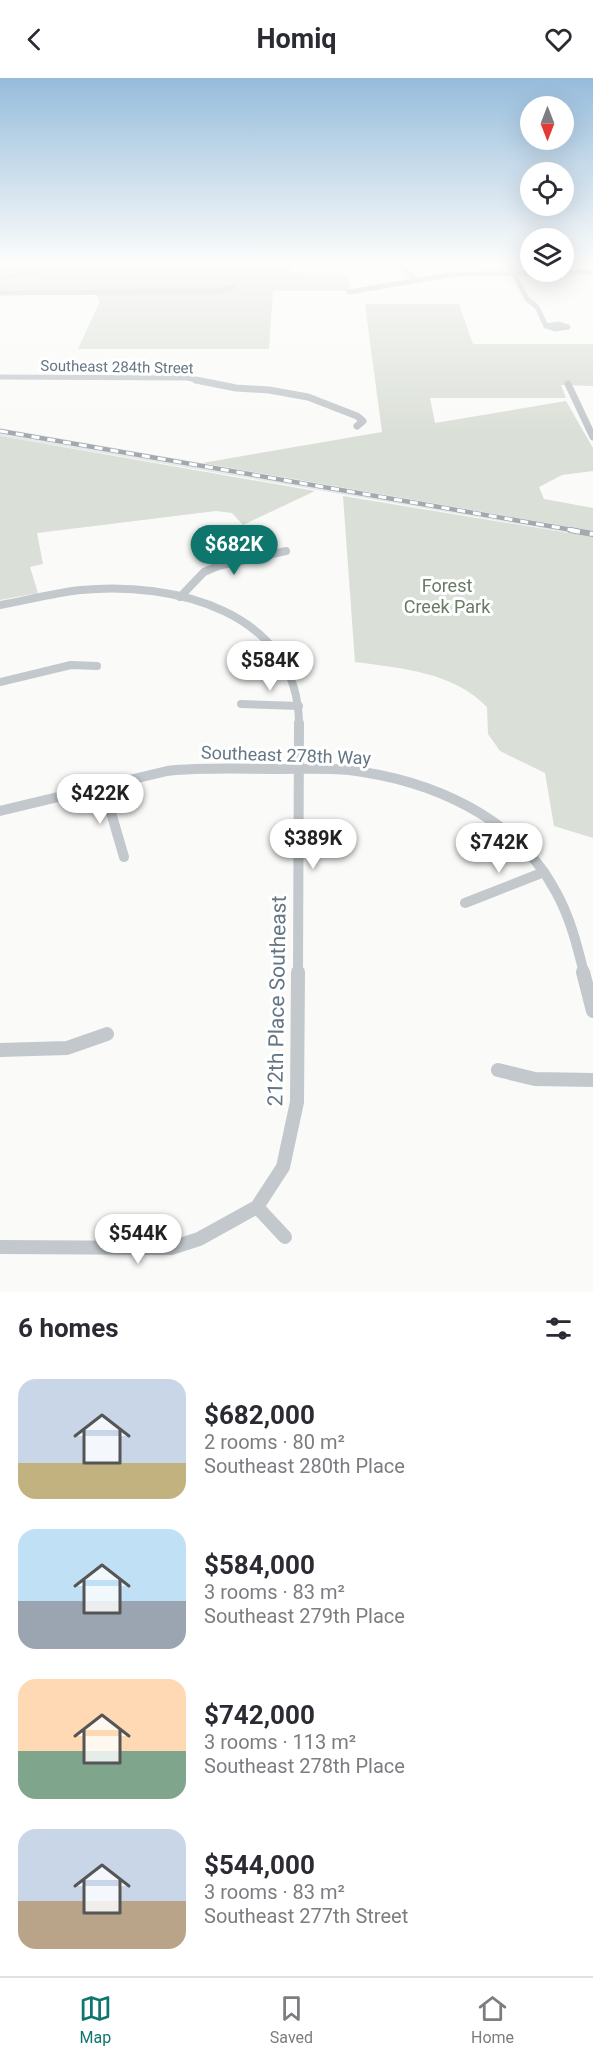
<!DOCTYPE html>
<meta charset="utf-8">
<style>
body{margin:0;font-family:Roboto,sans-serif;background:#f7f7f7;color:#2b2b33;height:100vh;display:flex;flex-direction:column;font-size:22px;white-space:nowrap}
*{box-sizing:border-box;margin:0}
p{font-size:20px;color:#7c7c81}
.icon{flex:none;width:33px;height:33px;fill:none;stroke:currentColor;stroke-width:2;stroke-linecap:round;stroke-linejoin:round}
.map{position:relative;height:1214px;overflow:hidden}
.panel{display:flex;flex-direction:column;background:#fff;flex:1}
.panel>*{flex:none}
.needle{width:39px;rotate:180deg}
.tools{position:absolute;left:520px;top:18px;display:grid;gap:12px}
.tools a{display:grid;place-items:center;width:54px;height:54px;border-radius:50%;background:#fff;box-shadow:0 6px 24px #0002;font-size:30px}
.price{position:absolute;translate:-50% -51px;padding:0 14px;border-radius:21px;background:#fff;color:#222;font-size:20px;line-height:39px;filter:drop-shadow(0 2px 3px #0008)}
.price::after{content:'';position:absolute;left:50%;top:36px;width:18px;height:14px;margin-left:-9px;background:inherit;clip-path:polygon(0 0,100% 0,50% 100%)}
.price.on{background:#0f766e;color:#fff}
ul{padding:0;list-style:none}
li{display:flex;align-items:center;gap:18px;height:150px;padding:0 18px}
li span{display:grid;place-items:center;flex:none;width:168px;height:120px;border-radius:18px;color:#555}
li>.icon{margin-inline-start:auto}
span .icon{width:72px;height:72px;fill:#fffc;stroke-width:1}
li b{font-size:26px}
h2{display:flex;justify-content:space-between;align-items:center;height:72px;padding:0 18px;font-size:26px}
header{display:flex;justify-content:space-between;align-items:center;height:78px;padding:0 18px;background:#fff;font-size:27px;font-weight:700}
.menu{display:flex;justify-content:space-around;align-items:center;height:84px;border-top:2px solid #e1e1e2;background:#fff;font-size:16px;color:#7c7c81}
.menu a{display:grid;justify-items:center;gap:3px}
.menu .on{color:#0f766e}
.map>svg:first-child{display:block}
.built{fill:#e8e9e9}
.green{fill:#dadfd7}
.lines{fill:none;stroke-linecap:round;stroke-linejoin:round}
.stream{stroke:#bbc7cb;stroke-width:2}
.minor-far4{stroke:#c3c8cc;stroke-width:5}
.minor-far3{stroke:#c3c8cc;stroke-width:7}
.minor-far2{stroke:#c3c8cc;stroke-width:8}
.minor-far1{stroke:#c3c8cc;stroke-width:10}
.minor{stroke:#c3c8cc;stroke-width:14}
.rail-far1-casing{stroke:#a2aab0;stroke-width:4.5}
.rail-casing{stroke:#a2aab0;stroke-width:6}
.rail-far1{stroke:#fff;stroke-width:3;stroke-dasharray:8;stroke-linecap:butt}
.rail{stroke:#fff;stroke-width:4;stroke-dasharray:10;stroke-linecap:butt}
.labels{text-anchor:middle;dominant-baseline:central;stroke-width:6;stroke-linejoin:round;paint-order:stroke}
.far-street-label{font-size:15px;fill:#657683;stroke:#fff}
.park-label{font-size:18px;fill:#687a64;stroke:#fff}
.street-label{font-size:18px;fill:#657683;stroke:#fff}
.near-street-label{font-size:21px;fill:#657683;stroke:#fff}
</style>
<header><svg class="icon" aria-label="back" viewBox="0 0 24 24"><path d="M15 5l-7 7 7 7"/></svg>Homiq<svg class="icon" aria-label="heart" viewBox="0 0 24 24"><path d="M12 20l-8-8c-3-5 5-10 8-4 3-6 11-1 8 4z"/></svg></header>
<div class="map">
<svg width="593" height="1214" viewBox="0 0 593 1214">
<rect width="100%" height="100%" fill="#fafaf8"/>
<path class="built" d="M0,350L593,453V459L0,358Z"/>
<g class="green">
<path d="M6,186H290V194L348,196L350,213H273L269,271H78L100,223L96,217H0V191Z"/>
<path d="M365,226H459L473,266H593V308L561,307L566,320H430L435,345L566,323L593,370V393L562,397L539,409L544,421L593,430V453L202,385L382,354Z"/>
<path d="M0,358L315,413L243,447L232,435L216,433L37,455L43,486L30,489L38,515L0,522Z"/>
<path d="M343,418L593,459V760L554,748L545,695L500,673L488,656L487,629C453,594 401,590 355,584Z"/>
</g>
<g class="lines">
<path class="stream" d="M0,200L50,191"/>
<g class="minor-far4">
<path d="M398,186L417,202"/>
<path d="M509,186L527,221L537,229L546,248"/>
<path d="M349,214L455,196L593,194"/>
<path d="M0,215L218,213L233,209"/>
<path d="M559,246L568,249L555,251L546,248Z"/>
<path d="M0,299L187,300L203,303"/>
</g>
<g class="minor-far3">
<path d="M196,302L236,310L269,312L308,319L357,338L363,343L357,348"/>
<path d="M568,306L593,359"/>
</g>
<g class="minor-far2">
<path d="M180,519L204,494L218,488L286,473"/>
<path d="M0,527C27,522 54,515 81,512C173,503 299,533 299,647"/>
<path d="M0,604L71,587L97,588"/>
<path d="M241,626L299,628"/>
</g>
<g class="minor-far1">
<path d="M103,707L124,779"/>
<path d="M0,733L167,693C205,689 243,691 280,691C303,691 326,690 349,692C430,702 516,738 556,814C570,839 577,867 584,895"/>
<path d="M465,825L544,794"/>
<path d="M298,895L299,645"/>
</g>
<g class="minor">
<path d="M583,894L593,933"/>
<path d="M0,972L67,970L107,956"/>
<path d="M498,992L535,1001L593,1002"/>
<path d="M257,1129L285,1159"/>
<path d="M0,1169L171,1170L199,1161L257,1129L283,1089L297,1024L298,894"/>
</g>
<defs>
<path id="rail-far1" d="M0,353L578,453"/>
<path id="rail" d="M570,452L593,456"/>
</defs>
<use href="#rail-far1" class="rail-far1-casing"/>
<use href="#rail" class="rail-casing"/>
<use href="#rail-far1" class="rail-far1"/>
<use href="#rail" class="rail"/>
</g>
<linearGradient id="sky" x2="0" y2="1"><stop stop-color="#96bcdc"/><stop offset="0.52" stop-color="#fdfdfc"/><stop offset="1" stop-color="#fdfdfc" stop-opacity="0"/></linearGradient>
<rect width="593" height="356" fill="url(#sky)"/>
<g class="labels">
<g class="far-street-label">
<text transform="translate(117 289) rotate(1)">Southeast 284th Street</text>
</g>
<g class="park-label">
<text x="447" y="507">Forest<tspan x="447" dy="21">Creek Park</tspan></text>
</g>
<g class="street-label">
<text transform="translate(286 677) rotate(2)">Southeast 278th Way</text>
</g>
<g class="near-street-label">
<text transform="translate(277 923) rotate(-89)">212th Place Southeast</text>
</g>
</g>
</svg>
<div class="tools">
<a><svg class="needle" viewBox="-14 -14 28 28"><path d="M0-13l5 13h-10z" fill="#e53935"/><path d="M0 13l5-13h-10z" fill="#7c7c81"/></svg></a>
<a><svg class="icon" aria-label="locate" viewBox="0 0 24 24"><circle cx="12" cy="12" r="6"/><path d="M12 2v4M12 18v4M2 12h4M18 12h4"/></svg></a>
<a><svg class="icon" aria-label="layers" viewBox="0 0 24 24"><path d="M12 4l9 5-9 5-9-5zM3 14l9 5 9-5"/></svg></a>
</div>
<b class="price on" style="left:234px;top:498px">$682K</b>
<b class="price" style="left:270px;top:614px">$584K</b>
<b class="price" style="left:100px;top:747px">$422K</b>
<b class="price" style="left:313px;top:792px">$389K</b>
<b class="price" style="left:499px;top:796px">$742K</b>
<b class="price" style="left:138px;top:1187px">$544K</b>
</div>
<section class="panel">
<h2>6 homes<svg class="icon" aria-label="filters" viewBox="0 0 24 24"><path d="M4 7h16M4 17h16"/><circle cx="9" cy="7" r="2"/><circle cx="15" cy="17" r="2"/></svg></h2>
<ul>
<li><span style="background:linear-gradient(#c9d6e8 70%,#c2b280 0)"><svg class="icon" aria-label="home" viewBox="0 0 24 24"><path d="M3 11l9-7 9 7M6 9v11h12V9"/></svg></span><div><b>$682,000</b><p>2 rooms · 80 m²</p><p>Southeast 280th Place</p></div></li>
<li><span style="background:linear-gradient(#bfe0f5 60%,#9aa5b1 0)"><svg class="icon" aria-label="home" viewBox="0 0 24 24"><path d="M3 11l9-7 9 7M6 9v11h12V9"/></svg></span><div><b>$584,000</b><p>3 rooms · 83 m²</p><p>Southeast 279th Place</p></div></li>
<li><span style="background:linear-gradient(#ffd9b3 60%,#7fa58c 0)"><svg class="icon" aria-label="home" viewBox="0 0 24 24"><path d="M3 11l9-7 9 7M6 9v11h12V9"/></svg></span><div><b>$742,000</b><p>3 rooms · 113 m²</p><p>Southeast 278th Place</p></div></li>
<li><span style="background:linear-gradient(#c9d6e8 60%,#b9a48a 0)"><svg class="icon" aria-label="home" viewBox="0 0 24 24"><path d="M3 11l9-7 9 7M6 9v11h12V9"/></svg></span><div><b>$544,000</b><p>3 rooms · 83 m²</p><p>Southeast 277th Street</p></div></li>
</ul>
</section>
<nav class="menu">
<a class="on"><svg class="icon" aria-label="map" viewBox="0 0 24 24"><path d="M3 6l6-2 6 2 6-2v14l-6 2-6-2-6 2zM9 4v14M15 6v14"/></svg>Map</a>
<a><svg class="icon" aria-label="saved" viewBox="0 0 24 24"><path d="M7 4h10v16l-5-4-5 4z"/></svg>Saved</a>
<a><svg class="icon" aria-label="home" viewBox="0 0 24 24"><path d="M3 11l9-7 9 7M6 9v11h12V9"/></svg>Home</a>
</nav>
